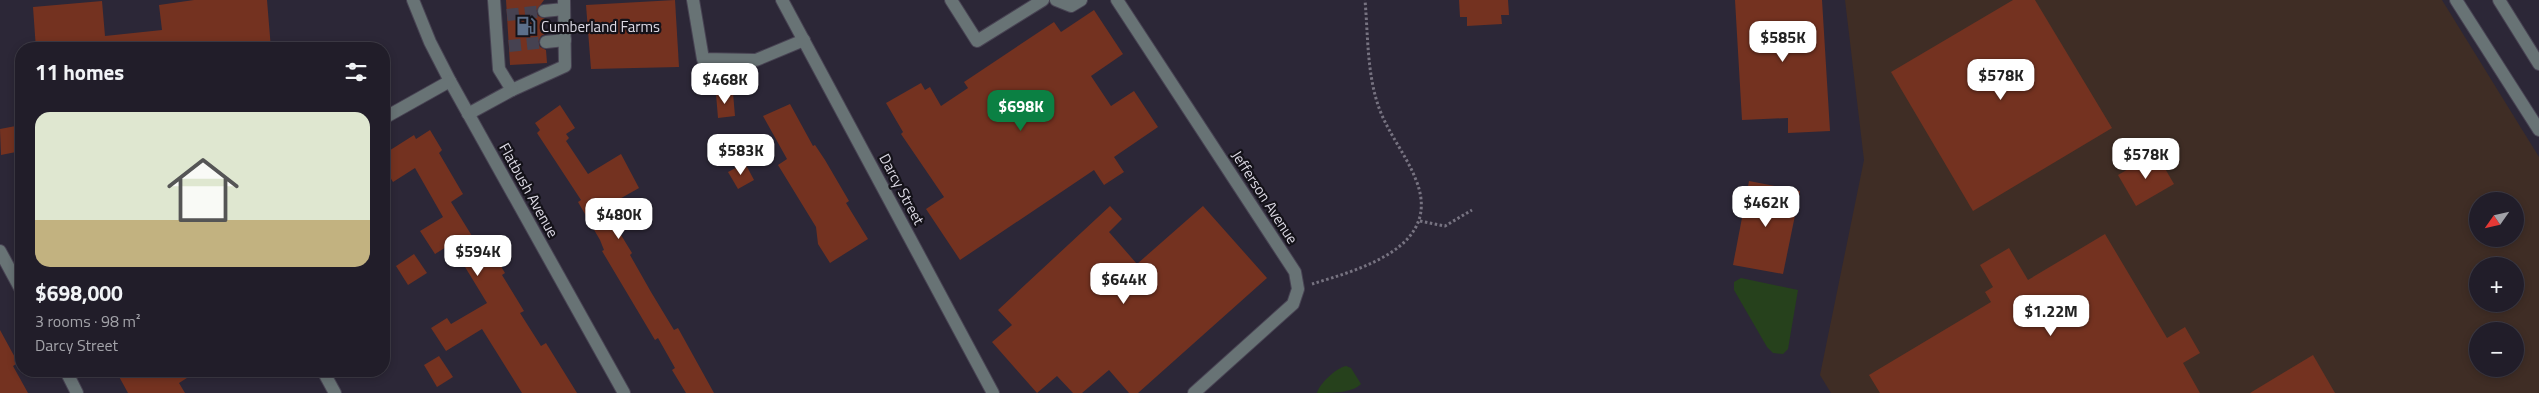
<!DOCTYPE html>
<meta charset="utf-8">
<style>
body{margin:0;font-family:"Titillium Web",sans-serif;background:#2d2a35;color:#f1f3f6;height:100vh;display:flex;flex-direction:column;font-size:19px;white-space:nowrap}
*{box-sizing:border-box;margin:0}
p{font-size:16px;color:#a2a2a8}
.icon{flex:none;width:28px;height:28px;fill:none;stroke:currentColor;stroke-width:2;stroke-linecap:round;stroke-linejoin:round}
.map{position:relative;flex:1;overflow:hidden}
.drawer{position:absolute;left:15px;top:42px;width:375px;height:335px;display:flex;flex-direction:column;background:#211d29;border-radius:20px;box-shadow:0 2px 8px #0003,0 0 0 1px #3e3b46}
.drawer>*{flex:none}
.needle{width:32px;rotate:236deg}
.tools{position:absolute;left:2469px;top:192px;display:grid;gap:10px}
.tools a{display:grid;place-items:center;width:55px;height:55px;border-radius:50%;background:#211d29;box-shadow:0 2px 8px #0003,0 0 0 1px #3e3b46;font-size:25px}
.price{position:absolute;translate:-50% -42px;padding:0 11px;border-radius:10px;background:#fff;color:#222;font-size:16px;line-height:32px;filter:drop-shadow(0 1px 2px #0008)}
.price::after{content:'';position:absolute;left:50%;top:30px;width:15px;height:11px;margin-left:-8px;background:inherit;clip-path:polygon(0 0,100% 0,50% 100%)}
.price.on{background:#0b8043;color:#fff}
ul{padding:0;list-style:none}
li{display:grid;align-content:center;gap:10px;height:265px;padding:0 20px}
li span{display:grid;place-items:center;height:155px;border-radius:15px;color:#555}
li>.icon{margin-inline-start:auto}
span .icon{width:90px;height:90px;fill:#fffc;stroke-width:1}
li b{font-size:21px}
h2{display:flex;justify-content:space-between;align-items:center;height:60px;padding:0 20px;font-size:21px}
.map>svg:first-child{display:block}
.industrial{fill:#3f2d25;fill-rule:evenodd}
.green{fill:#26411c}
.building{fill:#743220}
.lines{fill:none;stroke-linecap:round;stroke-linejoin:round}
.minor-tunnel{stroke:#464251;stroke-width:12;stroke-dasharray:12 6;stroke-linecap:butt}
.minor-casing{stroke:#484353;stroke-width:14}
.path{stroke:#777381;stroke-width:3;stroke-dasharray:2.5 2.5;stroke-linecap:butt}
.minor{stroke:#687375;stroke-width:12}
.labels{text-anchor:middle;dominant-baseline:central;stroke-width:4.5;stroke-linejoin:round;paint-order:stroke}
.poi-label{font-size:15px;fill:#dcd9e4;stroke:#141219;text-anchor:start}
.street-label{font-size:15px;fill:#dcd9e4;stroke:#141219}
</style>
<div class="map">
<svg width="2539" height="393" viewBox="0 0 2539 393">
<rect width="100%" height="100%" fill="#2c2737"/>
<path class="industrial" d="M1845,0H2442L2539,157V393H1831L1820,375L1864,160ZM2478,201H2515V239H2478ZM2478,266H2515V304H2478ZM2478,331H2515V369H2478Z"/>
<g class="green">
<path d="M1741,278L1798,290L1788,349L1783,354L1773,353L1767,347L1734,290V282Z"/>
<path d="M1346,366L1351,368L1361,384C1352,393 1332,393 1317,393C1319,384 1336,368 1346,366Z"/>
</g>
<g class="building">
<path d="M194,0H267L271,49H199V44L155,49H36L33,7L102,1L105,36L162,30L159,5Z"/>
<path d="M506,0H544L536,11L538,16L545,19V34L541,36L538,42L540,47L546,50L547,63L510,65Z"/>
<path d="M675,0L679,67L591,69L586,5Z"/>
<path d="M1459,0H1508L1509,15H1501L1502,24L1467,26V17H1460Z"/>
<path d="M1735,0H1822L1830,131L1788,133V118L1742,120Z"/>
<path d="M2013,0H2035L2112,128L1973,211L1891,72Z"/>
<path d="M1094,10L1123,54L1091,76L1111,106L1134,91L1158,127L1114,157L1124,172L1104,185L1094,170L960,260L926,209L944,197L901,134L903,132L886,103L921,83L925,90L930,87L941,106L968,88L964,82L1054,22L1061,32Z"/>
<path d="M733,93L735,116L718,118L716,94Z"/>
<path d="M790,104L813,146L815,145L825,160L849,201L846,203L868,239L830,263L818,244L816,227L778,165L787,159L763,116Z"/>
<path d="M560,105L575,128L566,134L569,138L566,141L588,174L621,154L639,188L616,201L621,210L610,217L632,253L630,255L651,292L674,330L678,328L714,393H686L672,370L675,368L658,338L655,340L602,251L604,250L600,240L578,202L581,200L537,133L540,130L535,123Z"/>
<path d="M21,125V151L1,155L0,129Z"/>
<path d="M430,130L442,150L439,153L463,194L451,202L485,257L493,253L505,273L502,275L524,311L520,313L541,346L546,343L577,393H522L482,329L446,351L431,328L447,318L451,324L487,303L451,244L435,254L420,231L443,217L415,168L393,182L384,167V154L414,135L416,139Z"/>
<path d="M2156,153L2174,184L2136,206L2118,175Z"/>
<path d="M745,163L754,180L738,189L728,172Z"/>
<path d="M1749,181L1800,191L1783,274L1733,265Z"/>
<path d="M1110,206L1122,219L1109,232L1137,264L1203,206L1267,278L1138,393H1129L1109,370L1082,393H1073L1057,376L1037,393L992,342L1012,325L998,310Z"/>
<path d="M2105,234L2167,338L2185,327L2200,353L2183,363L2200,393H1880L1869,375L1991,302L1985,292L1993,287L1980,265L2009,248L2028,280Z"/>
<path d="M414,254L427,273L408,285L396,266Z"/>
<path d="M0,330L18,363L13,366L28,393H0Z"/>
<path d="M2313,355L2335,393H2250Z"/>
<path d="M439,356L453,377L437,387L424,365Z"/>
<path d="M116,371H198L179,383L185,393H128Z"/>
</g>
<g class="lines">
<g class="minor-tunnel">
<path d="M507,15L544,11"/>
<path d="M509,46L546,42"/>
</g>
<defs>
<g id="minor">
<path d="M413,0L430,42L450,81L624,393"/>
<path d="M693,0L703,59L756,60L804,40"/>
<path d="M782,0L993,393"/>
<path d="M951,0L977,41L1043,0"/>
<path d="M1056,0L1071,6L1081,0"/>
<path d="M1117,0L1295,272L1298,289L1293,304L1194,393"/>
<path d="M2456,0L2539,130"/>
<path d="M2499,0L2539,64"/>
<path d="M544,11L564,9"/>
<path d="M546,42L565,40"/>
<path d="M512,90L565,66L564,0"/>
<path d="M468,114L512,90L499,69L494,0"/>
<path d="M384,118L450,81"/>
<path d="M0,251L21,290"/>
<path d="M66,371L77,393"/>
<path d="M323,371L335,393"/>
</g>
</defs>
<use href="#minor" class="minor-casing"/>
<g class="path">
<path d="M1420,221L1445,226L1472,210"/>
<path d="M1312,284C1361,269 1443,247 1416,180C1406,154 1387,132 1378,105C1367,72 1368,35 1365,0"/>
</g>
<use href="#minor" class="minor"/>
</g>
<defs>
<symbol id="fuel-bare" viewBox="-9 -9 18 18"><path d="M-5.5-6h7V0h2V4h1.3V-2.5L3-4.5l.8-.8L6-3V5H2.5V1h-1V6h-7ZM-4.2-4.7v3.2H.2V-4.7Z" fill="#5c6f8a" stroke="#141219" stroke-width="2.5" paint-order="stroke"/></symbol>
</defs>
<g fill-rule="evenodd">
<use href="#fuel-bare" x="512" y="12" width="28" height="28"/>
</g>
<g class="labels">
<g class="poi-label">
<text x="541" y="26">Cumberland Farms</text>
</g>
<g class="street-label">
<text transform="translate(902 189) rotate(62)">Darcy Street</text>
<text transform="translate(529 190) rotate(61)">Flatbush Avenue</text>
<text transform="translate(1265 197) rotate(57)">Jefferson Avenue</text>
</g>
</g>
</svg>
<div class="tools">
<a><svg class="needle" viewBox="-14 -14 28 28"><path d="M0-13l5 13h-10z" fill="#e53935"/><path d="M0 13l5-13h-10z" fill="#a2a2a8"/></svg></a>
<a>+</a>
<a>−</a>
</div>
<b class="price" style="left:1783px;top:63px">$585K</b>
<b class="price" style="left:2001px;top:101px">$578K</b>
<b class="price" style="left:725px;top:105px">$468K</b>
<b class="price on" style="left:1021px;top:132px">$698K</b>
<b class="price" style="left:741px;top:176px">$583K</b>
<b class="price" style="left:2146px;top:180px">$578K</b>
<b class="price" style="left:1766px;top:228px">$462K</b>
<b class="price" style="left:619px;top:240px">$480K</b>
<b class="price" style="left:478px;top:277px">$594K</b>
<b class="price" style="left:1124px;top:305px">$644K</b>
<b class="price" style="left:2051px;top:337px">$1.22M</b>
<section class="drawer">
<h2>11 homes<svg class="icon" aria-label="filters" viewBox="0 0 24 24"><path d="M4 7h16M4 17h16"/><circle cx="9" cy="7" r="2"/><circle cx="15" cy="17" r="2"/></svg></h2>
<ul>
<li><span style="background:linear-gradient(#dfe7d0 70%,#c2b280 0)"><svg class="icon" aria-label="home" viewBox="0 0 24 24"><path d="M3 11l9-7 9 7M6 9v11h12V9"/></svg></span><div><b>$698,000</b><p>3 rooms · 98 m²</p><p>Darcy Street</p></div></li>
</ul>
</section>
</div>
